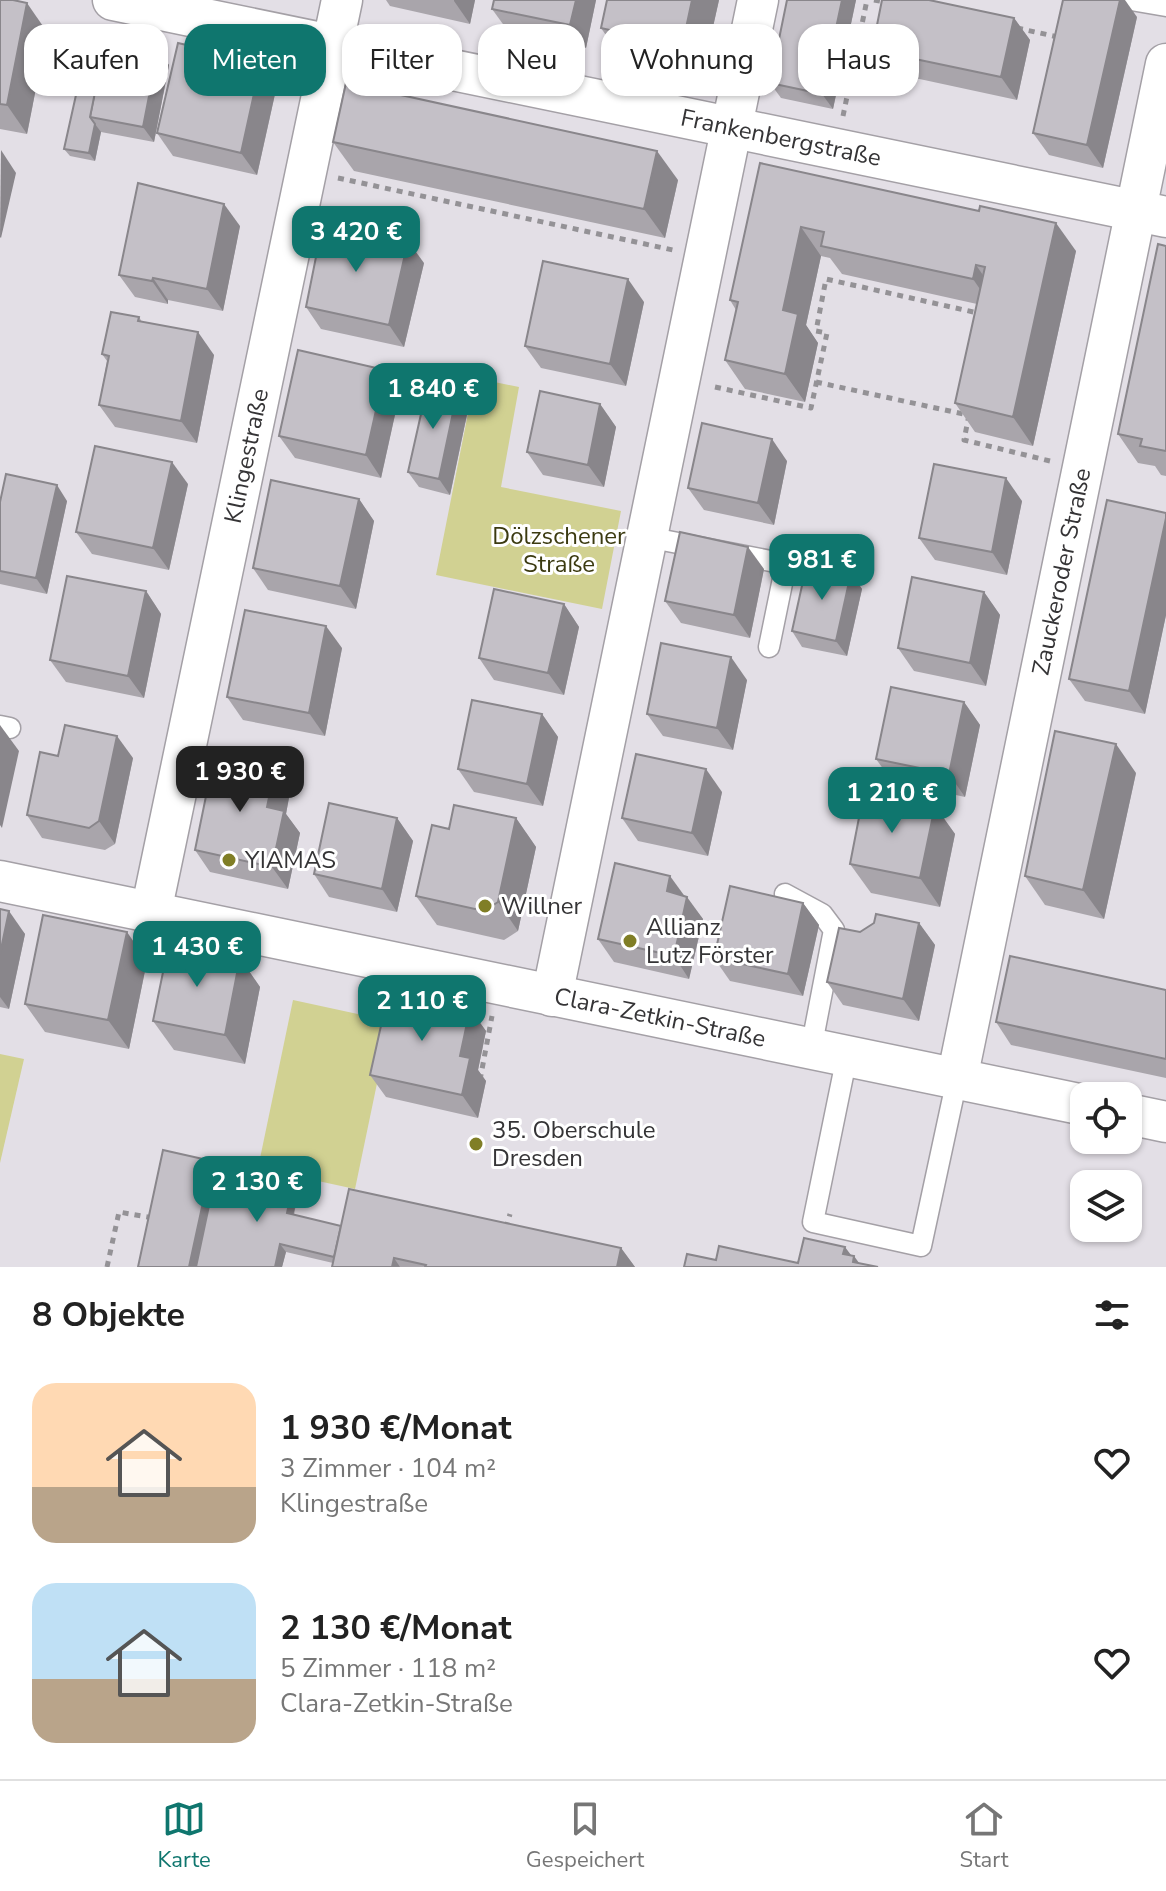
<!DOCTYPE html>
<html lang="de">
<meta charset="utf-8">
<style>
body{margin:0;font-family:"Nunito Sans",sans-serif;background:#f6f6f6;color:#222;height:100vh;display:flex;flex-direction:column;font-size:30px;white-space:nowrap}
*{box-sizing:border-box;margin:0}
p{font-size:26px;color:#767676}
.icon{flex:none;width:44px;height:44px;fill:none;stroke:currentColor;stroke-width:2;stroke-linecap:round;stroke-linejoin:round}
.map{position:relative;height:1267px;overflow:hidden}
.drawer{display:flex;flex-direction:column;background:#fff;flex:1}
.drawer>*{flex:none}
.top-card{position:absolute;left:24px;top:24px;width:1118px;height:72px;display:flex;gap:16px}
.buttons{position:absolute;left:1070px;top:1082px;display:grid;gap:16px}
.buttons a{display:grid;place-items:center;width:72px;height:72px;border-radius:16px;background:#fff;box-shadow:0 2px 6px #0004;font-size:40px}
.price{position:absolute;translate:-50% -68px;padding:0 18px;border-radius:16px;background:#0f766e;color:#fff;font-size:26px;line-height:52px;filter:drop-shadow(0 2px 4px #0008)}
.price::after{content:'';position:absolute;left:50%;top:48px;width:24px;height:18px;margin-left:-12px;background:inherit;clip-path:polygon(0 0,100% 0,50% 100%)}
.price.on{background:#222;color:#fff}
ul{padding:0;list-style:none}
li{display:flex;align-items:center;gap:24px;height:200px;padding:0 32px}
li span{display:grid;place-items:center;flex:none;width:224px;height:160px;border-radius:24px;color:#555}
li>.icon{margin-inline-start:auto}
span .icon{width:96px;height:96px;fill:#fffc;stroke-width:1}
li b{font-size:34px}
h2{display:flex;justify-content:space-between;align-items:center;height:96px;padding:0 32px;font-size:34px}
.tag{padding:0 28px;border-radius:24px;background:#fff;box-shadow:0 2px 6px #0004;font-size:28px;line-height:72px}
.tag.on{background:#0f766e;color:#fff}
.dock{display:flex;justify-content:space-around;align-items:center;height:112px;border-top:2px solid #e0e0e0;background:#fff;font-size:22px;color:#767676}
.dock a{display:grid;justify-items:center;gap:4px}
.dock .on{color:#0f766e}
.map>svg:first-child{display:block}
.green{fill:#d1d192}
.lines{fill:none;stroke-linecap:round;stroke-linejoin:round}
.service-casing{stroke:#a4a0a6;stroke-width:23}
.minor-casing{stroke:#a4a0a6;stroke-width:43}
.path{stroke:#949296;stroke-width:5;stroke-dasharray:6 6;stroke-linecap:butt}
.service{stroke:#fff;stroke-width:20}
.minor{stroke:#fff;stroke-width:40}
.wall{fill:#a9a5ab}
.shaded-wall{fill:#89868b}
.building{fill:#c4c0c7;stroke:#89868b;stroke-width:2}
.poi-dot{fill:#807e26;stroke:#fff;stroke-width:3}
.labels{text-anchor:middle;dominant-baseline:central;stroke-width:6;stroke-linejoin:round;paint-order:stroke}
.street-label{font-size:24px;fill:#353436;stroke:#fff}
.park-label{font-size:24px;fill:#3b3a10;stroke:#fff}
.poi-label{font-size:24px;fill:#353436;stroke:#fff;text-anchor:start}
</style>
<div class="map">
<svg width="1166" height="1267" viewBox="0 0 1166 1267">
<rect width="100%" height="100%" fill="#e3dfe6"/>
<g class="green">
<path d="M475,378L519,387L501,487L621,511L602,609L436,575Z"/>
<path d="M293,1000L390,1021L355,1189L258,1168Z"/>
<path d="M0,1054L24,1059L0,1163Z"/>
</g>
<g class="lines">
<defs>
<g id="service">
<path d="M1131,0L1166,6"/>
<path d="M647,537L786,564L769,647"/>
<path d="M0,726L10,728"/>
<path d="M785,894L822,914L834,930L811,1049"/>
<path d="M847,1056L813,1222L921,1246L957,1079"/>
</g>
<g id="minor">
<path id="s1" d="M113,0L1166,217"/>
<path id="s2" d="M0,881L1084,1105"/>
<path id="s3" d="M151,912L342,0"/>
<path d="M552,996L758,0"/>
<path id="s4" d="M957,1079L1166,64"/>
<path d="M1128,1114L1166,1122"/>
</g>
</defs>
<use href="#service" class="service-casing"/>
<use href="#minor" class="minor-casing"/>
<g class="path">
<path d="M874,0L885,2"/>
<path d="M1017,28L1058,37"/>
<path d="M843,116L867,0"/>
<path d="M338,178L673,250"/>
<path d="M816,382L968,415"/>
<path d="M715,387L811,408L827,333L816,331L826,279L978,313"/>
<path d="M969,415L964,440L1050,461"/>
<path d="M480,1080L492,1016"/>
<path d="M506,1228L510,1214"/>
<path d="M107,1267L119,1212L153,1218"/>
</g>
<use href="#service" class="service"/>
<use href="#minor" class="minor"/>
</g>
<g class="wall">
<path d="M0,0L47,32L27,134L0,129Z"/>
<path d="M386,0H475L470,24L390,6Z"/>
<path d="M494,0H596L586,48L508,31L492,9Z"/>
<path d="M719,0L702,76L621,57L601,28Z"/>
<path d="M787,0H856L833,109L781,98L770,83Z"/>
<path d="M1137,17L1103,168L1049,155L1033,133Z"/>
<path d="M1014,18L1030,40L1017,100L887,72L872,50Z"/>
<path d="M158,50L169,65L154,142L101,132L95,161L70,156L64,149L103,53Z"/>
<path d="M261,62L277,85L257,175L173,156L157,133Z"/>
<path d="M333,142L678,180L665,238L354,171Z"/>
<path d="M760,163L1076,251L1033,446L975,432L955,403L977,304L842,274L830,258L821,256L806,325L818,343L805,402L745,389L725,360L736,310L730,300Z"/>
<path d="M240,226L223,311L168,300V304L135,297L119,275Z"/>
<path d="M1166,246V476L1161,475L1155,466L1138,463L1118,434Z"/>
<path d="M424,263L404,347L321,329L306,307Z"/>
<path d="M644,302L626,386L541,368L525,346Z"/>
<path d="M139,317L142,322L214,355L197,443L115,427L99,405L107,361L102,354Z"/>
<path d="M385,370L400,392L381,478L295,458L279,436Z"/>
<path d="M600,404L616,427L604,487L543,475L527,452Z"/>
<path d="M469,405L450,495L419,487L408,472Z"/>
<path d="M787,461L774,525L704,510L688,488Z"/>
<path d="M188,484L169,570L92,554L76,532Z"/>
<path d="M359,499L374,521L356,609L268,590L253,568Z"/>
<path d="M67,501L47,594L0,584V502Z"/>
<path d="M1022,501L1007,575L935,560L919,538Z"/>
<path d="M1166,513V615L1145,714L1085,701L1069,679Z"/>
<path d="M764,569L750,638L681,623L665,601Z"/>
<path d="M851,573L862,589L847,656L802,647L792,631Z"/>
<path d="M146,591L161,614L144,698L66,682L50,660Z"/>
<path d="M984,592L1000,615L986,686L914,671L898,648Z"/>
<path d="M564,604L579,627L564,695L494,680L479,658Z"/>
<path d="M342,648L325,736L243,720L227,697Z"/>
<path d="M747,680L733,750L663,736L647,714Z"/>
<path d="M964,702L980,725L965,797L892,781L876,759Z"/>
<path d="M542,714L558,737L543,806L474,792L458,769Z"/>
<path d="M58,756L133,758L115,844L105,850L42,838L27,815Z"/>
<path d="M275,769L290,792L286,814L300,833L288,889L210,872L195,850Z"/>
<path d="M1136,773L1104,919L1045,905L1025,876Z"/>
<path d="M722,792L708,856L638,841L622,818Z"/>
<path d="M935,806L955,834L940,907L871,893L850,864Z"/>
<path d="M397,818L413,841L397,912L329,897L314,874Z"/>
<path d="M516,818L536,847L518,931L504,940L437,925L416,896L449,829Z"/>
<path d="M684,896L703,919L689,979L614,962L598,939Z"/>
<path d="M803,903L819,925L803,996L730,981L714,958Z"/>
<path d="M0,909L25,934L9,1009L0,1007Z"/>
<path d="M919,923L935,945L919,1021L843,1005L827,982L860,932Z"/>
<path d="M240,958L260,987L245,1064L174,1050L153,1021Z"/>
<path d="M147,961L129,1049L45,1032L25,1004Z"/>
<path d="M1166,990V1078L1011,1045L996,1022Z"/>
<path d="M470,1009L486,1031L478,1070L486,1081L478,1118L386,1097L370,1075Z"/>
<path d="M212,1161L217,1168L298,1193L294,1215L341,1226L621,1248L635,1267H332L333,1263L286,1252L282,1267Z"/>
</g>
<g class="shaded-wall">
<path d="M454,0H475L470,24L454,1Z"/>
<path d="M576,0H596L586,48L570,25Z"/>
<path d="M692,0H719L702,76L682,47Z"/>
<path d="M842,0H856L833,109L822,94Z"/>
<path d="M1120,0H1125L1137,17L1103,168L1087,145Z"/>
<path d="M27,3L47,32L27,134L7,105Z"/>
<path d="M1014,18L1030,40L1017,100L1001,77Z"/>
<path d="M158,50L169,65L154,142L143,127Z"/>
<path d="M261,62L277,85L257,175L241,153Z"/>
<path d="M95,124L101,132L95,161L89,153Z"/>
<path d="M1,150L16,173L1,238L0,237Z"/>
<path d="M657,151L678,180L665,238L644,209Z"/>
<path d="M224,204L240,226L223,311L207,289Z"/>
<path d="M1056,223L1076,251L1033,446L1013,417Z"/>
<path d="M801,227L821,256L806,325L818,343L805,402L785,374L783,310Z"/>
<path d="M408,241L424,263L404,347L389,325Z"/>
<path d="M976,265L996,294L993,308L973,279Z"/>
<path d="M153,278L168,300V304L152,281Z"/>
<path d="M628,279L644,302L626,386L610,364Z"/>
<path d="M198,332L214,355L197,443L181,421Z"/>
<path d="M385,370L400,392L381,478L366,455Z"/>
<path d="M458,389L469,405L450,495L439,479Z"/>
<path d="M600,404L616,427L604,487L588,465Z"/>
<path d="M772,439L787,461L774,525L758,503Z"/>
<path d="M172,462L188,484L169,570L153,548Z"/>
<path d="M1006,478L1022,501L1007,575L992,552Z"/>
<path d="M57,485L67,501L47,594L36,578Z"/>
<path d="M359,499L374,521L356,609L340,586Z"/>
<path d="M1166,518V615L1145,714L1129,691Z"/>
<path d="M748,547L764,569L750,638L734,615Z"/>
<path d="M851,573L862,589L847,656L836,641Z"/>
<path d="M146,591L161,614L144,698L128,676Z"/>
<path d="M984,592L1000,615L986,686L970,663Z"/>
<path d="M564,604L579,627L564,695L548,673Z"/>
<path d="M326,626L342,648L325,736L309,713Z"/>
<path d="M731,657L747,680L733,750L717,728Z"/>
<path d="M964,702L980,725L965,797L949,774Z"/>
<path d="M542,714L558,737L543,806L527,784Z"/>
<path d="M0,725L19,751L2,828L0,825Z"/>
<path d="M117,736L133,758L115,844L99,821Z"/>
<path d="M1116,744L1136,773L1104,919L1083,890Z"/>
<path d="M275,769L290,792L286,814L300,833L288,889L272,867L267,807Z"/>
<path d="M706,769L722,792L708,856L692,833Z"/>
<path d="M935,806L955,834L940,907L920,878Z"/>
<path d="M397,818L413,841L397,912L382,889Z"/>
<path d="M516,818L536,847L518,931L498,902Z"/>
<path d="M670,876L686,898L667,891Z"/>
<path d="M687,897L703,919L689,979L674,956Z"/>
<path d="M803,903L819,925L803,996L788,974Z"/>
<path d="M9,911L25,934L9,1009L0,997V954Z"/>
<path d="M919,923L935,945L919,1021L903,999Z"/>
<path d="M127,932L147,961L129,1049L108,1020Z"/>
<path d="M240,958L260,987L245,1064L225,1035Z"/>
<path d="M470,1009L486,1031L478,1070L486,1081L478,1118L462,1095L460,1056Z"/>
<path d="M212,1161L223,1176L203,1267H189Z"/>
<path d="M293,1185L298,1193L292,1221L287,1213Z"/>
<path d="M280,1244L286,1252L282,1267H275Z"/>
<path d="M845,1247L854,1259V1256L862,1267H852L843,1254Z"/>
<path d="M621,1248L635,1267H617Z"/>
<path d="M394,1258L400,1267H392Z"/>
</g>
<g class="building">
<path d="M0,0H13L27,3L7,105L0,104Z"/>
<path d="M494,0H576L570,25L492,9Z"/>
<path d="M607,0H692L682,47L601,28Z"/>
<path d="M787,0H842L822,94L770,83Z"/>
<path d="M882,0H929L1014,18L1001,77L872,50Z"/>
<path d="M1063,0H1120L1087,145L1033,133Z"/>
<path d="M105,39L158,50L143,127L90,117Z"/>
<path d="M178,43L261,62L241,153L157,133Z"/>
<path d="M86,50L103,53L90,117L95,124L89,153L64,149Z"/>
<path d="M346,83L657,151L644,209L333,142Z"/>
<path d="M760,163L979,211L980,206L1056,223L1013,417L955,403L985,267L976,265L973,279L821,246L824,232L810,229L801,227L783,310L798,314L785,374L725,360L738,302L730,300Z"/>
<path d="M138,183L224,204L207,289L153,278L152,281L119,275Z"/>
<path d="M323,222L408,241L389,325L306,307Z"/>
<path d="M1158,244L1166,246V451L1140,446L1142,439L1118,434Z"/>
<path d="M543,261L628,279L610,364L525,346Z"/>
<path d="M111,312L139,317L138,321L198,332L181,421L99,405L109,356L102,354Z"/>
<path d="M298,350L385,370L366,455L279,436Z"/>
<path d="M428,383L458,389L439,479L408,472Z"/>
<path d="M540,391L600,404L588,465L527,452Z"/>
<path d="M702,423L772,439L758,503L688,488Z"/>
<path d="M95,446L172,462L153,548L76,532Z"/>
<path d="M934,464L1006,478L992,552L919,538Z"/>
<path d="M6,474L57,485L36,578L0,571V502Z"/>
<path d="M271,480L359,499L340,586L253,568Z"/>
<path d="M1107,500L1166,513V518L1129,691L1069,679Z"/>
<path d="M680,532L748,547L734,615L665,601Z"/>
<path d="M807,563L851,573L836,641L792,631Z"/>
<path d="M67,576L146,591L128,676L50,660Z"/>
<path d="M912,577L984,592L970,663L898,648Z"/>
<path d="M494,589L564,604L548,673L479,658Z"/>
<path d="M245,610L326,626L309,713L227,697Z"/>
<path d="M661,643L731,657L717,728L647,714Z"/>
<path d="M891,687L964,702L949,774L876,759Z"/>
<path d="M472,700L542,714L527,784L458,769Z"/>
<path d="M65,725L117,736L99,821L89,828L27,815L40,752L58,756Z"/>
<path d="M1055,731L1116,744L1083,890L1025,876Z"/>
<path d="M636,754L706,769L692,833L622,818Z"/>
<path d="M214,757L275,769L267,807L284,811L272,867L195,850Z"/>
<path d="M864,792L935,806L920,878L850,864Z"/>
<path d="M329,803L397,818L382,889L314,874Z"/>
<path d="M454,805L516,818L498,902L484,911L416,896L432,825L449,829Z"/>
<path d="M615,863L670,876L667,891L687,897L674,956L598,939Z"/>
<path d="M730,886L803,903L788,974L714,958Z"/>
<path d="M0,909L9,911L0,954Z"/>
<path d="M876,914L919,923L903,999L827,982L839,928L860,932L874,923Z"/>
<path d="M43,915L127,932L108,1020L25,1004Z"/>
<path d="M169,943L240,958L225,1035L153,1021Z"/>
<path d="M1010,956L1166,990V1059L996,1022Z"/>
<path d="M389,990L470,1009L460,1056L470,1058L462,1095L370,1075Z"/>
<path d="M163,1150L212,1161L189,1267H138Z"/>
<path d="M217,1168L293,1185L287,1213L341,1226L334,1257L280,1244L275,1267H196Z"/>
<path d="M349,1189L621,1248L617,1267H425L426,1265L394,1258L392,1267H332Z"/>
<path d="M804,1238L845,1247L843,1254L854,1256L853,1262L878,1267H684L687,1254L716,1260L719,1246L798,1263Z"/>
</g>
<g class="poi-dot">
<circle cx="229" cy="860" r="8"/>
<circle cx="485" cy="906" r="8"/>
<circle cx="630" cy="941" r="8"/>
<circle cx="476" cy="1144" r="8"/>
</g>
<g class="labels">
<g class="street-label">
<text stroke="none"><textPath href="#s1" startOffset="682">Frankenbergstraße</textPath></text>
<text stroke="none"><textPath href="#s3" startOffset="466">Klingestraße</textPath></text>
<text stroke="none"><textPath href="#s4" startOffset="518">Zauckeroder Straße</textPath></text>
<text stroke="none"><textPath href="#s2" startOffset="674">Clara-Zetkin-Straße</textPath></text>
</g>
<g class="park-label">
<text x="559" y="536">Dölzschener<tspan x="559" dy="28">Straße</tspan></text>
</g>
<g class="poi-label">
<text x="245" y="860">YIAMAS</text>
<text x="501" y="906">Willner</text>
<text x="646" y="927">Allianz<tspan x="646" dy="28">Lutz Förster</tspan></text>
<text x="492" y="1130">35. Oberschule<tspan x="492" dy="28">Dresden</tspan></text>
</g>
</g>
</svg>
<div class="buttons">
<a><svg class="icon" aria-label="locate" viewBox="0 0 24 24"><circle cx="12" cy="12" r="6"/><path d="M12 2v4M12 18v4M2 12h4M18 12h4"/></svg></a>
<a><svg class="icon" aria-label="layers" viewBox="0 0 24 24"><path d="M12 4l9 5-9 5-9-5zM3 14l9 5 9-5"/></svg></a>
</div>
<b class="price" style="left:356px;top:274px">3 420 €</b>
<b class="price" style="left:433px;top:431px">1 840 €</b>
<b class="price" style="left:822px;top:602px">981 €</b>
<b class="price on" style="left:240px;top:814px">1 930 €</b>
<b class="price" style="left:892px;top:835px">1 210 €</b>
<b class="price" style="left:197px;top:989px">1 430 €</b>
<b class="price" style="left:422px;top:1043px">2 110 €</b>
<b class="price" style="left:257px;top:1224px">2 130 €</b>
<div class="top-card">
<a class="tag">Kaufen</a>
<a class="tag on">Mieten</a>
<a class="tag">Filter</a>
<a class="tag">Neu</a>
<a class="tag">Wohnung</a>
<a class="tag">Haus</a>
</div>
</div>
<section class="drawer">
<h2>8 Objekte<svg class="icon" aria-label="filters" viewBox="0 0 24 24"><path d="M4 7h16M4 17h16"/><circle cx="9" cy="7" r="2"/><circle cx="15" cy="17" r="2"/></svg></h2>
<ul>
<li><span style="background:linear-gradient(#ffd9b3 65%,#b9a48a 0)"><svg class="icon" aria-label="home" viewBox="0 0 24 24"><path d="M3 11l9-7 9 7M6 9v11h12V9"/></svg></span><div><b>1 930 €/Monat</b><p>3 Zimmer · 104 m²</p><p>Klingestraße</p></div><svg class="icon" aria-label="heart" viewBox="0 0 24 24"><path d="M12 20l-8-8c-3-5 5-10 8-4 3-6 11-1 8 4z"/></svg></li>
<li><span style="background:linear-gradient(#bfe0f5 60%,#b9a48a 0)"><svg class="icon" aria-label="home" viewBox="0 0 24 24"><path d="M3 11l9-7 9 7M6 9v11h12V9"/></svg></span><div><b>2 130 €/Monat</b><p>5 Zimmer · 118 m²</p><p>Clara-Zetkin-Straße</p></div><svg class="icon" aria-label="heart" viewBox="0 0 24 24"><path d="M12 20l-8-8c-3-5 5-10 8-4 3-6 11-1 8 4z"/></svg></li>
</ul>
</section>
<nav class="dock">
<a class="on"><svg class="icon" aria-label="map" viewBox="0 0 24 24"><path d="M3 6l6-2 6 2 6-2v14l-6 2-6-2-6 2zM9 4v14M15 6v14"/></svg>Karte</a>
<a><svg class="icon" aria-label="saved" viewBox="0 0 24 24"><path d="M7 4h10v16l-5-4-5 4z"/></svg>Gespeichert</a>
<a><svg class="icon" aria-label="home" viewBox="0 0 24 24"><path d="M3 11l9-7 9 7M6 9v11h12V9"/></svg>Start</a>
</nav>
